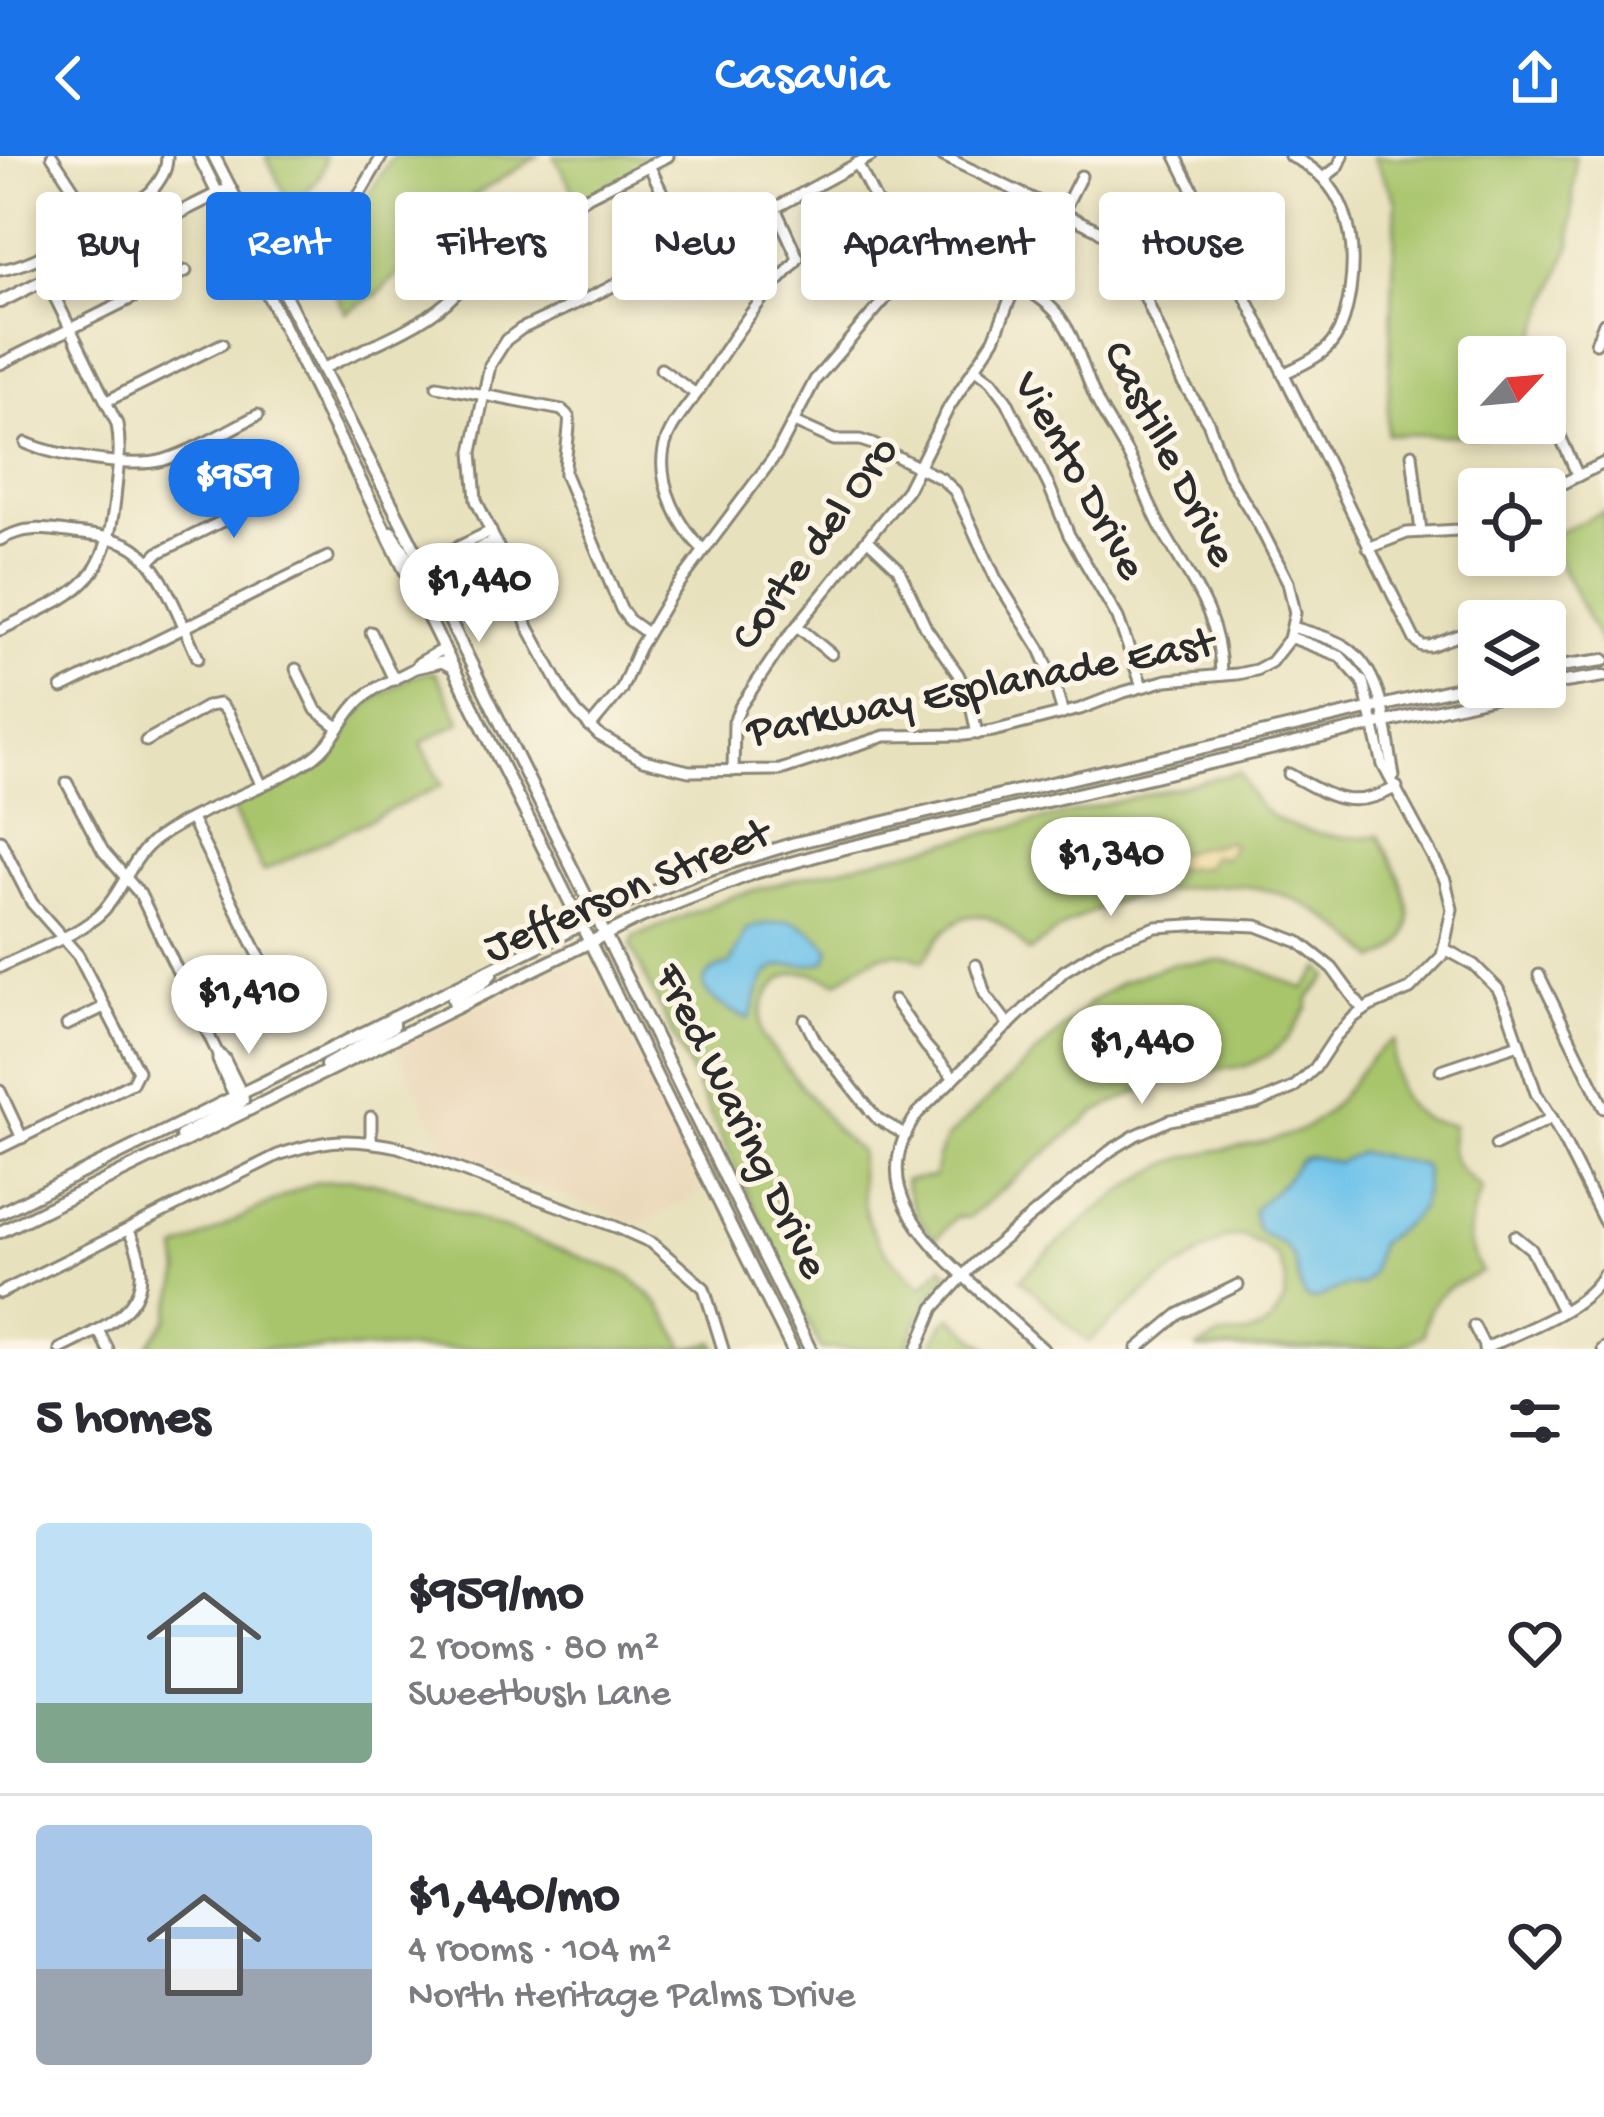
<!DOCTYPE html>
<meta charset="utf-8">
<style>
body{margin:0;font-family:"Gochi Hand",sans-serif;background:#f7f7f7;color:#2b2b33;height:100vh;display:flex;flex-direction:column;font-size:45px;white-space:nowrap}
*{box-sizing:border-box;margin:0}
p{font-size:39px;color:#7c7c81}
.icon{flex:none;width:66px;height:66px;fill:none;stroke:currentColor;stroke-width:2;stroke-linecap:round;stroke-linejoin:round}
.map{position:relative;height:1193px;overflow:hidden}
.details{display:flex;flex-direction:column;background:#fff;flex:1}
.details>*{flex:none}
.top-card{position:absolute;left:36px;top:36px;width:1533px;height:108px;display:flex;gap:24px}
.needle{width:78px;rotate:64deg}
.buttons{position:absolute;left:1458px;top:180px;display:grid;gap:24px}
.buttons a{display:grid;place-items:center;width:108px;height:108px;border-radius:12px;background:#fff;box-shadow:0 6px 18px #0003;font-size:60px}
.price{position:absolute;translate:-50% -102px;padding:0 27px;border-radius:42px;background:#fff;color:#222;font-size:39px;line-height:78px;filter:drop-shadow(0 3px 6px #0008)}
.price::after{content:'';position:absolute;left:50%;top:72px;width:36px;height:27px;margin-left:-18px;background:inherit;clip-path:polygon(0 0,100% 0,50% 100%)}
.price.on{background:#1a73e8;color:#fff}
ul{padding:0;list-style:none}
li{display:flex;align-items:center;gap:36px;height:300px;padding:0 36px}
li+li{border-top:3px solid #e1e1e2}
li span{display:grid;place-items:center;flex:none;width:336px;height:240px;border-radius:12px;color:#555}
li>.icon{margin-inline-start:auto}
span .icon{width:144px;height:144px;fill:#fffc;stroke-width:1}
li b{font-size:51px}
h2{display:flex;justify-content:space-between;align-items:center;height:144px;padding:0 36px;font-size:51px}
.chip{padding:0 42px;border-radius:12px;background:#fff;box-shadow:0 6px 18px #0003;font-size:42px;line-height:108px}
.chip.on{background:#1a73e8;color:#fff}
header{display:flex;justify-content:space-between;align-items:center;height:156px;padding:0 36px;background:#1a73e8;color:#fff;font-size:54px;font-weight:600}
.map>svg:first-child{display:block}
.built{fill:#ebd8ba}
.green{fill:#a8c56c;stroke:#6a784c;stroke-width:3}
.sand{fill:#eeda9e;stroke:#8c8264;stroke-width:3}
.water{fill:#6dc2ea;stroke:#4c768a;stroke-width:3}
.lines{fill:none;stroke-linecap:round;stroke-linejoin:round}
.minor-casing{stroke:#8a8674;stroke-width:15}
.major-casing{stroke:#8a8674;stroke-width:16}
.minor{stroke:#fff;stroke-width:9}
.major{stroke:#fff;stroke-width:10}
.labels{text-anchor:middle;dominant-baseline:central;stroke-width:10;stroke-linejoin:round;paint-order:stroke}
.street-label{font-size:45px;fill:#2b2b2b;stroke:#fcf5e5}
</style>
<header><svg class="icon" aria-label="back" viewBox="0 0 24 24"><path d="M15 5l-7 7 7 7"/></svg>Casavia<svg class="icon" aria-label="share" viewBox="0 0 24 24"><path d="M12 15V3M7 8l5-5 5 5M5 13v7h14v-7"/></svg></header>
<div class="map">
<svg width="1604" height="1193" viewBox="0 0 1604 1193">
<rect width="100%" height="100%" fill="#fcf5e5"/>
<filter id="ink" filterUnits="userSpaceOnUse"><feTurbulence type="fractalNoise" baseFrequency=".00833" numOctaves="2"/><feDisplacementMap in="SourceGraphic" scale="24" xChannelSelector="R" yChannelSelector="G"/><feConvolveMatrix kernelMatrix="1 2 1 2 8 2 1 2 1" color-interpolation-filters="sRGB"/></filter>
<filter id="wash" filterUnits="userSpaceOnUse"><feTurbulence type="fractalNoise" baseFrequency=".004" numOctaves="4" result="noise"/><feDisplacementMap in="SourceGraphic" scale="48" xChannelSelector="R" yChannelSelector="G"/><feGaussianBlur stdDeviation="2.7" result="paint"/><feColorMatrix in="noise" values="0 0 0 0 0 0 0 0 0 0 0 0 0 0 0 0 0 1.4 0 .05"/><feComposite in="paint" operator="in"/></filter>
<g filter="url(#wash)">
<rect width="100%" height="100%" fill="#e8e1bd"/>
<path class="built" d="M579,805L591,809L703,1036L640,1068L449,997L396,891Z"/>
<g class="green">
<path d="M266,0H325C325,22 307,37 290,48Z"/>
<path d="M393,0H538L472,41L378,138L346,157L315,97L341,82Z"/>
<path d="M554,0H669L579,45Z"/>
<path d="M1373,0H1575L1571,88L1528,201H1479V267H1493L1483,280L1387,278L1396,45Z"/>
<path d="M1604,355V494L1547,382Z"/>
<path d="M430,516L436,517L461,566L421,587L442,629L263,715L231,651L315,610L337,590L353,564L370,546L412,521Z"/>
<path d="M1240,616C1246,628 1251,641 1260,650C1283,676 1345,685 1379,680C1398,719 1438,780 1377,804C1346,772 1302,739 1257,732C1240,729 1219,729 1201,731C1130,735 1084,751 1029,796C1006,770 980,742 947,773C937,782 931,795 923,805C887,786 867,806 837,826C828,823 818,818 808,817C775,812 754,852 762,880L836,974L860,996C858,1060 871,1092 923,1130L943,1110L949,1117L930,1139L905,1193H821L631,790L634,781L730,741L799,722Z"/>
<path d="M1222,805L1250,810L1304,833L1321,812L1329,820L1310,841L1308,851L1289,881L1271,898L1246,910L1183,919L1157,927L1094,957L969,1061H955L936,1083C919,1066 909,1048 905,1024L934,1021L938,1001L946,983L1090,847L1123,825L1172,808Z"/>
<path d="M1394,884C1391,913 1395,947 1424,962C1432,966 1444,967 1453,969C1449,1006 1454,1010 1482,1033C1469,1068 1460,1082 1482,1116C1449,1131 1426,1138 1424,1179L1396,1193H1196L1220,1180L1247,1178L1260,1174L1271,1166L1280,1153L1285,1143L1286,1122L1277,1101L1263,1090L1243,1080L1224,1082L1158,1126L1088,1186L1020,1123C1061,1084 1131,1019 1184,1002C1225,989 1272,991 1310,969C1347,946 1357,904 1394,884Z"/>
<path d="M352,1023L395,1032L621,1116C652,1134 670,1161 685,1193L714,1186L717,1193H145L168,1163L180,1117L177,1094L288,1038L314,1027Z"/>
<path d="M951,1161L989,1193H930L943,1167Z"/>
</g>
<path class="sand" d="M1228,685L1233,690L1225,702L1212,700L1204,712C1183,710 1156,714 1140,728L1136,725L1138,717L1155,702C1171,702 1182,695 1196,692C1208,690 1216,690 1228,685Z"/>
<g class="water">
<path d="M790,765C804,768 821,782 830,793L826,805C805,815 775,799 763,825C757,837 755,851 749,863C736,858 685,835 711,816C716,811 724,811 730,808L747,773L758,769Z"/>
<path d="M1359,996C1382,1001 1403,1003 1424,1010L1426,1017L1425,1034L1419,1054L1414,1061L1379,1088L1371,1117L1366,1124L1360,1129L1343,1131L1317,1143H1307C1295,1129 1300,1111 1290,1096C1276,1075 1252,1088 1254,1053C1261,1045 1270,1039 1277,1032C1303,1007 1292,992 1337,1007Z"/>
</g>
</g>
<g filter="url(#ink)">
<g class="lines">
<defs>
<g id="minor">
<path d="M52,0L84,49"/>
<path d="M871,0L775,52L687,89L607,133L521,173L506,184L490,209L472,296L476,344L499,393L528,471L566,541L577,557L599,579L643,604L689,615L780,614L885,580L964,579L993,575L1080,553L1124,536L1167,524L1237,518L1256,514L1271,506L1289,483L1295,457L1288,426L1259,369L1228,319L1208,266L1182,225L1132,111L1120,90L1096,73L943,0"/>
<path d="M1176,0L1415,484L1422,490H1430L1479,472"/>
<path d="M649,9L687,89"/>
<path d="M1325,21L1338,11L1343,0"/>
<path d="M271,109L321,82L345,63L382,0"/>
<path d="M1230,112L1266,93"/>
<path d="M0,114C20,111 49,99 65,85C75,76 79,61 84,49C113,49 139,55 157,28C164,18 167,12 167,0"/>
<path d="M1018,128C1034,138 1051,148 1061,163C1079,188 1085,222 1099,249C1109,268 1122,286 1132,306C1141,326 1148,346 1158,366C1186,418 1221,457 1221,519"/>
<path d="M1596,187L1604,167"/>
<path d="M0,208L186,115"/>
<path d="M324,212C362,193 415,174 447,146C471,125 488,98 513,78L668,0"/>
<path d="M661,213L696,238"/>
<path d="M976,213L992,225L1007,245L1049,330L1069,379L1118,462L1142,530"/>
<path d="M1283,218C1299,210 1319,202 1331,188C1343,173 1347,153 1350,135C1358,80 1346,24 1290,0"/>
<path d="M437,230L562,254C564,257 567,258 569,261C571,267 564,306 565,318L621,453L629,464L647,477"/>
<path d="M107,245L222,188"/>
<path d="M794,266L834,284H860L872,288L942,323L955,335L996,423L1040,493L1054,525L1063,558"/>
<path d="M1560,280L1578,320"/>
<path d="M26,287C56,300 133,313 164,304C196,294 228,274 258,259"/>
<path d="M1412,298L1421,376"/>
<path d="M1545,336L1604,307"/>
<path d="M1545,359L1554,378"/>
<path d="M0,384C25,369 46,373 74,377C92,379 113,381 129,389C162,405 182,470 198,502"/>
<path d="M868,384L898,412L926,472L958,518L970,545L977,578"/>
<path d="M1368,392L1407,377L1458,374L1479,368"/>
<path d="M704,394C679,372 657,327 664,293C668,272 685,254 697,237C719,203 741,168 767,137C777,125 790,115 798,102L775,52"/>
<path d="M150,405L158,397L293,330"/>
<path d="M421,409L491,375"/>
<path d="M437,413L495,384"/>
<path d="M1498,465L1530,453"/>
<path d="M797,470L831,498"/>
<path d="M1293,471C1310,477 1331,481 1346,491C1385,517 1386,578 1394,620"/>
<path d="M0,474C74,437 105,434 115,343C117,318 122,294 117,268L46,123"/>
<path d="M371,476L394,524"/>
<path d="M415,512L442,506L453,512"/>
<path d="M296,513L316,554L339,572"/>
<path d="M62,532L328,401"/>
<path d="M590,571L621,534L639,492L670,440L777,297L815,224L885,143L895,113V96L885,63L857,7"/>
<path d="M146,585L208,550L220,548L228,557L261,628"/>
<path d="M733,615L734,566L740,551L784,486L907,334L949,251L994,183L1010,143L1049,83L1081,20"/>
<path d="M1289,618C1331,641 1351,656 1397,631"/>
<path d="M67,627L103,695L140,738L218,898V904L235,941"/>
<path d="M191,663L282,846"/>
<path d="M0,684L32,747L78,799L138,915L132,927L0,992"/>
<path d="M1445,793L1474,809L1498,833L1508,855L1536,937L1552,962L1604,1065"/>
<path d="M976,809L985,838L1009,869"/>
<path d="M0,811C31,795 81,779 104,754C126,730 131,700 159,681C207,648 266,634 314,601C332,588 340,567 354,551C369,532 394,524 415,512L419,507L443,493"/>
<path d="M1539,819L1604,952"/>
<path d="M894,844L926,890L954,922"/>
<path d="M805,864L816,886L869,953L878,963L906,979"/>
<path d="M67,869L104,851"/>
<path d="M218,898L224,902L242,938"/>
<path d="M1441,914L1519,888"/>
<path d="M0,935L22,982"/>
<path d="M371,986V961"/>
<path d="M1496,989L1552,962"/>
<path d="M1515,1080L1531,1093L1562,1155"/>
<path d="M0,1137L278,999C325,983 349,981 398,991L616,1071L652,1087L704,1132L723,1193"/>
<path d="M1474,1170L1485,1192"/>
<path d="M98,1174L108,1193"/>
<path d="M60,1193C115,1166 165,1146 129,1075"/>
<path d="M917,1193L934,1152L975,1107L1110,995L1136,979L1170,964L1255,948L1293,932L1315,912L1336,880L1354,861L1370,850L1410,833L1442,800L1452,753L1445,724L1383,609L1363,526L1340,500L1290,481"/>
<path d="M1043,1193C1020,1172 997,1151 974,1130C922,1081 866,1030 918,957L1064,815L1108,788L1156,771L1207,768L1257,770L1299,786L1332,812L1363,854"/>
<path d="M1137,1193L1179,1158L1238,1129"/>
<path d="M1484,1193C1522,1174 1582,1156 1604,1118"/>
<path d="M1603,1193L1604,1192"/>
</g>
<g id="major">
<path d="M199,0L792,1193"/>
<path d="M214,0L408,380L810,1193"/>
<path d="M0,146L223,35"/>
<path d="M391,376L417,417L426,419L437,413"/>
<path d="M1545,512L1604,504"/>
<path d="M1545,529L1604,520"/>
<path d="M456,851L453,843L483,827L492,817"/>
<path d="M326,909L393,871V862"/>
<path d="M181,980L239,948L243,944L242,938"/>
<path d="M0,1057L611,754L700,716L795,687L1479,527"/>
<path d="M0,1076L641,761L754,717L841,693L1536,531"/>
</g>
</defs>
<use href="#minor" class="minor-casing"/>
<use href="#major" class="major-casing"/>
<use href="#minor" class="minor"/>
<use href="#major" class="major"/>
</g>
</g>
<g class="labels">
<g class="street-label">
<text transform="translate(1167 299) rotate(63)">Castille Drive</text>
<text transform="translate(1077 321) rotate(61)">Viento Drive</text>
<text transform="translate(817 389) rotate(-54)">Corte del Oro</text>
<text transform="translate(981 534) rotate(-11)">Parkway Esplanade East</text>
<text transform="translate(628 737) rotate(-23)">Jefferson Street</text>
<text transform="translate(739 966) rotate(64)">Fred Waring Drive</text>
</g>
</g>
</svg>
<div class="buttons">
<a><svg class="needle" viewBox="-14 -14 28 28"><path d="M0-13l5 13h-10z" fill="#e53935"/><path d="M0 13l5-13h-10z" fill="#7c7c81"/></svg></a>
<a><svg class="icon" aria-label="locate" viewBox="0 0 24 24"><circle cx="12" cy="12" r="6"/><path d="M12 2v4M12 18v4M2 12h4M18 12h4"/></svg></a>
<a><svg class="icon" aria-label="layers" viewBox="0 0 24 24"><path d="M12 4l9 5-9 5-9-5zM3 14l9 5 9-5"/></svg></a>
</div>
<b class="price on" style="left:234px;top:385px">$959</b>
<b class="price" style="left:479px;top:489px">$1,440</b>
<b class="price" style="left:1111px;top:763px">$1,340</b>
<b class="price" style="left:249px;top:901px">$1,410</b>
<b class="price" style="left:1142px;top:951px">$1,440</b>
<div class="top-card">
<a class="chip">Buy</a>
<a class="chip on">Rent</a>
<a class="chip">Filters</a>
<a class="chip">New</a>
<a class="chip">Apartment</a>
<a class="chip">House</a>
</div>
</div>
<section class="details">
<h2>5 homes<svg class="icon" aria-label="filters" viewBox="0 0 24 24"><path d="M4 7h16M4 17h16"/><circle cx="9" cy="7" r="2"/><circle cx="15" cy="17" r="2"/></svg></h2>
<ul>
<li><span style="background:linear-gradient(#bfe0f5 75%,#7fa58c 0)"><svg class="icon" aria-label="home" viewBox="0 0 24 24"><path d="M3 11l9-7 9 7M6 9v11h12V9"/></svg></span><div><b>$959/mo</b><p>2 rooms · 80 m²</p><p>Sweetbush Lane</p></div><svg class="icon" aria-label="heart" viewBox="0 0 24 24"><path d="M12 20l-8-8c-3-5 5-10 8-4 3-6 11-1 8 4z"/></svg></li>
<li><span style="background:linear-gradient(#a9c7e8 60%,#9aa5b1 0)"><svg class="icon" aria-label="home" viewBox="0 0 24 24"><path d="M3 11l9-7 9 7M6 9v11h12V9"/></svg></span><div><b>$1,440/mo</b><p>4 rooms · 104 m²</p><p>North Heritage Palms Drive</p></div><svg class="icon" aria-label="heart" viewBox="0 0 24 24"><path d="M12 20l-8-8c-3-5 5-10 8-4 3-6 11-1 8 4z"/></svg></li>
</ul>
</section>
